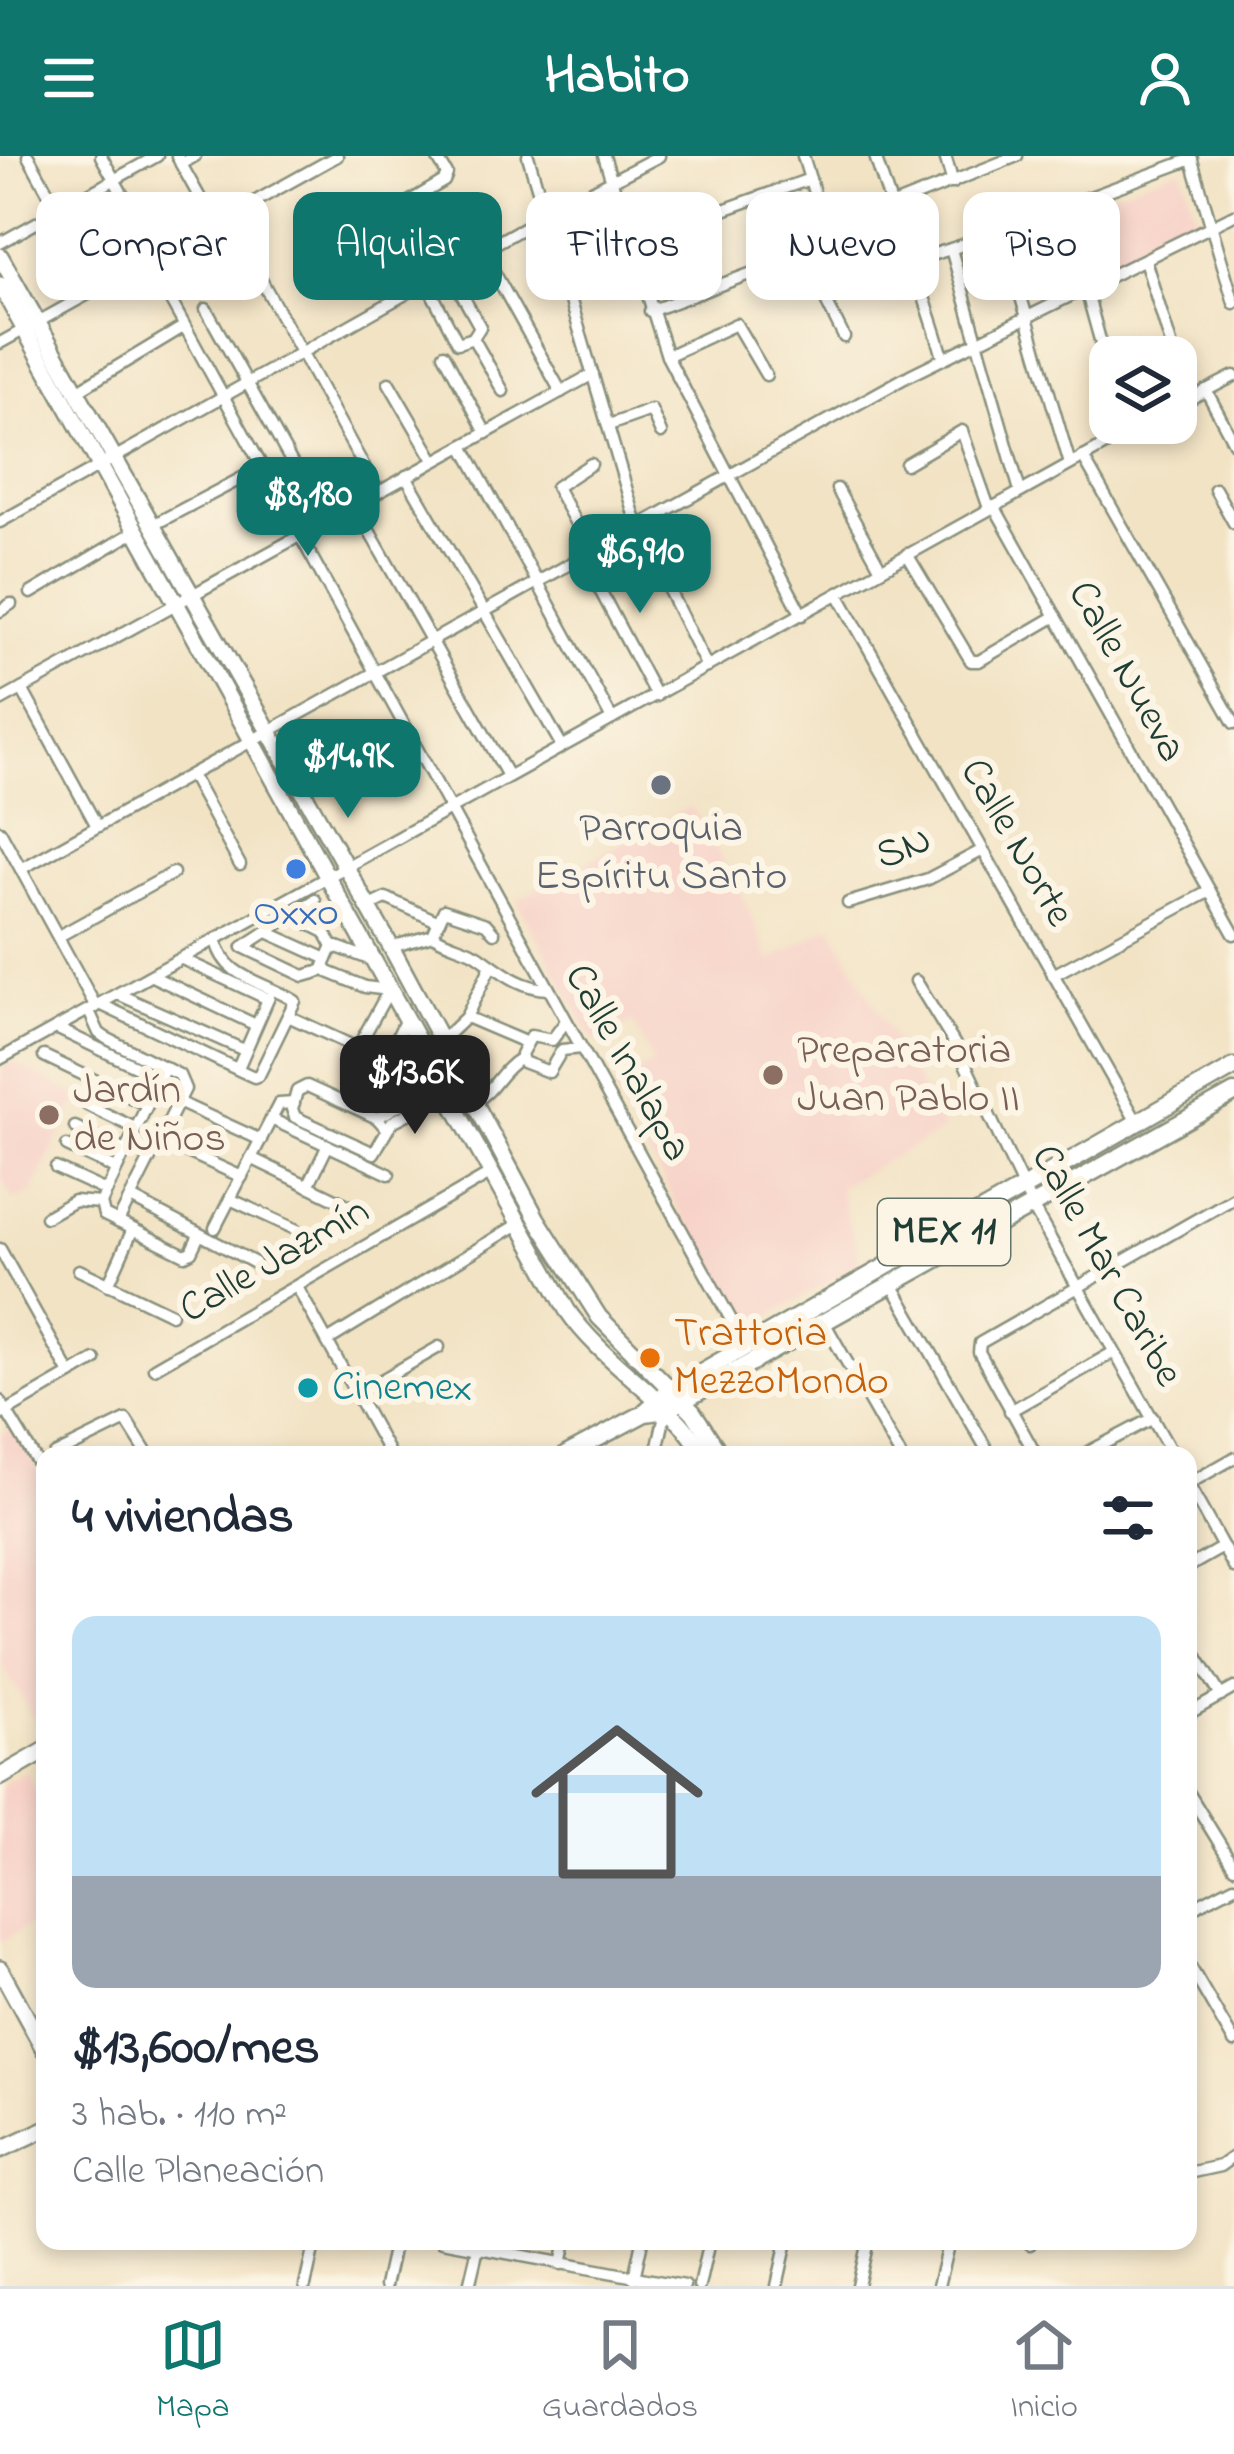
<!DOCTYPE html>
<html lang="es">
<meta charset="utf-8">
<style>
body{margin:0;font-family:"Indie Flower",sans-serif;background:#f2f2f3;color:#1f2937;height:100vh;display:flex;flex-direction:column;font-size:45px;white-space:nowrap}
*{box-sizing:border-box;margin:0}
p{font-size:39px;color:#747a83}
.icon{flex:none;width:66px;height:66px;fill:none;stroke:currentColor;stroke-width:2;stroke-linecap:round;stroke-linejoin:round}
.map{position:relative;flex:1;overflow:hidden}
.side{position:absolute;left:36px;top:1290px;width:1161px;height:804px;display:flex;flex-direction:column;background:#fff;border-radius:24px;box-shadow:0 6px 18px #0003}
.side>*{flex:none}
.banner{position:absolute;left:36px;top:36px;width:1164px;height:108px;display:flex;gap:24px}
.controls{position:absolute;left:1089px;top:180px;display:grid;gap:24px}
.controls a{display:grid;place-items:center;width:108px;height:108px;border-radius:24px;background:#fff;box-shadow:0 6px 18px #0003;font-size:60px}
.price{position:absolute;translate:-50% -102px;padding:0 27px;border-radius:24px;background:#0f766e;color:#fff;font-size:39px;line-height:78px;filter:drop-shadow(0 3px 6px #0008)}
.price::after{content:'';position:absolute;left:50%;top:72px;width:36px;height:27px;margin-left:-18px;background:inherit;clip-path:polygon(0 0,100% 0,50% 100%)}
.price.selected{background:#222;color:#fff}
ul{padding:0;list-style:none}
li{display:grid;align-content:center;gap:24px;height:636px;padding:0 36px}
li+li{border-top:3px solid #e0e1e3}
li span{display:grid;place-items:center;height:372px;border-radius:24px;color:#555}
li>.icon{margin-inline-start:auto}
span .icon{width:216px;height:216px;fill:#fffc;stroke-width:1}
li b{font-size:51px}
h2{display:flex;justify-content:space-between;align-items:center;height:144px;padding:0 36px;font-size:51px}
.pill{padding:0 42px;border-radius:24px;background:#fff;box-shadow:0 6px 18px #0003;font-size:42px;line-height:108px}
.pill.selected{background:#0f766e;color:#fff}
header{display:flex;justify-content:space-between;align-items:center;height:156px;padding:0 36px;background:#0f766e;color:#fff;font-size:54px;font-weight:700}
.dock{display:flex;justify-content:space-around;align-items:center;height:168px;border-top:3px solid #e0e1e3;background:#fff;font-size:33px;color:#747a83}
.dock a{display:grid;justify-items:center;gap:6px}
.dock .selected{color:#0f766e}
.map>svg:first-child{display:block}
.built{fill:#f7d1c7}
.lines{fill:none;stroke-linecap:round;stroke-linejoin:round}
.street-casing{stroke:#88907c;stroke-width:15}
.secondary-casing{stroke:#88907c;stroke-width:20}
.primary-casing{stroke:#88907c;stroke-width:21}
.street{stroke:#fff;stroke-width:10}
.secondary{stroke:#fff;stroke-width:15}
.primary{stroke:#fff;stroke-width:16}
.worship-dot{fill:#6b7280;stroke:#fcf5e5;stroke-width:4.5}
.shop-dot{fill:#3f7fe0;stroke:#fcf5e5;stroke-width:4.5}
.education-dot{fill:#8d6e63;stroke:#fcf5e5;stroke-width:4.5}
.food-dot{fill:#e8710a;stroke:#fcf5e5;stroke-width:4.5}
.culture-dot{fill:#0f9aa8;stroke:#fcf5e5;stroke-width:4.5}
.labels{text-anchor:middle;dominant-baseline:central;stroke-width:12;stroke-linejoin:round;paint-order:stroke}
.shield{fill:#fcf5e5;stroke:#617469;stroke-width:3}
.shield-label{font-size:39px;font-weight:bold;fill:#1f3d34}
.street-label{font-size:42px;fill:#1f3d34;stroke:#fcf5e5}
.worship-label{font-size:42px;fill:#5b616d;stroke:#fcf5e5}
.shop-label{font-size:42px;fill:#366cbe;stroke:#fcf5e5}
.education-label{font-size:42px;fill:#785e54;stroke:#fcf5e5;text-anchor:start}
.food-label{font-size:42px;fill:#c56008;stroke:#fcf5e5;text-anchor:start}
.culture-label{font-size:42px;fill:#0d838f;stroke:#fcf5e5;text-anchor:start}
</style>
<header><svg class="icon" aria-label="menu" viewBox="0 0 24 24"><path d="M4 6h16M4 12h16M4 18h16"/></svg>Habito<svg class="icon" aria-label="person" viewBox="0 0 24 24"><circle cx="12" cy="8" r="4"/><path d="M4 21q1-7 8-7t8 7"/></svg></header>
<div class="map">
<svg width="1234" height="2130" viewBox="0 0 1234 2130">
<rect width="100%" height="100%" fill="#fcf5e5"/>
<filter id="ink" filterUnits="userSpaceOnUse"><feTurbulence type="fractalNoise" baseFrequency=".00833" numOctaves="2"/><feDisplacementMap in="SourceGraphic" scale="24" xChannelSelector="R" yChannelSelector="G"/><feConvolveMatrix kernelMatrix="1 2 1 2 8 2 1 2 1" color-interpolation-filters="sRGB"/></filter>
<filter id="wash" filterUnits="userSpaceOnUse"><feTurbulence type="fractalNoise" baseFrequency=".004" numOctaves="4" result="noise"/><feDisplacementMap in="SourceGraphic" scale="48" xChannelSelector="R" yChannelSelector="G"/><feGaussianBlur stdDeviation="2.7" result="paint"/><feColorMatrix in="noise" values="0 0 0 0 0 0 0 0 0 0 0 0 0 0 0 0 0 1.4 0 .05"/><feComposite in="paint" operator="in"/></filter>
<g filter="url(#wash)">
<rect width="100%" height="100%" fill="#f2e3c5"/>
<g class="built">
<path d="M1181,12L1197,62L1032,150L1007,75Z"/>
<path d="M691,650L739,732L770,805L831,770L944,974L839,1031L860,1108L744,1175L613,931L653,907L633,866L594,886L517,744Z"/>
<path d="M12,906L79,941L31,1037L14,1044L0,1020V914Z"/>
<path d="M13,1272L45,1326V1581L0,1505V1279Z"/>
<path d="M25,1615L45,1652V1761L0,1785V1630Z"/>
</g>
</g>
<g filter="url(#ink)">
<g class="lines">
<defs>
<g id="street">
<path d="M28,0L58,54"/>
<path d="M101,0L157,100"/>
<path d="M177,0L181,8L195,0"/>
<path d="M528,0L638,372L707,511"/>
<path d="M604,0L667,200L802,459"/>
<path d="M803,0L841,126"/>
<path d="M875,0C896,68 924,133 943,201"/>
<path d="M945,0L953,27"/>
<path d="M1191,1L1234,147"/>
<path d="M181,8L215,69"/>
<path d="M402,49L416,73L423,69L480,171L473,182L503,235"/>
<path d="M891,50L1017,0"/>
<path d="M336,62L360,103"/>
<path d="M1001,73L1070,308"/>
<path d="M348,82L444,25L447,18L436,0"/>
<path d="M0,87L157,0"/>
<path d="M631,87L810,23"/>
<path d="M951,93L1020,335"/>
<path d="M483,96L561,236"/>
<path d="M1145,104L1175,201"/>
<path d="M149,105L746,1191"/>
<path d="M259,120L378,336"/>
<path d="M427,128L458,187L473,182"/>
<path d="M1085,130L1110,220"/>
<path d="M206,153L325,366"/>
<path d="M650,155L830,88"/>
<path d="M844,181L824,141L827,133L841,126L951,93L1192,3"/>
<path d="M0,187L337,0"/>
<path d="M444,198L486,277"/>
<path d="M667,200L736,168L766,219"/>
<path d="M1176,204L1187,244"/>
<path d="M389,227L434,304"/>
<path d="M1206,234L1234,287"/>
<path d="M77,235L183,171"/>
<path d="M1176,250L1234,220"/>
<path d="M609,269L651,254L661,277"/>
<path d="M463,290L612,563"/>
<path d="M1083,301L1234,567"/>
<path d="M591,308L556,331L592,397"/>
<path d="M906,308L962,275L989,352"/>
<path d="M406,320L562,590"/>
<path d="M837,333L881,413"/>
<path d="M1215,333L1234,367"/>
<path d="M355,350L508,620"/>
<path d="M994,350L1234,778"/>
<path d="M0,366L546,59L659,0"/>
<path d="M151,370L244,321"/>
<path d="M907,398L971,505H979L1056,460"/>
<path d="M583,402L656,540"/>
<path d="M31,437L134,376"/>
<path d="M838,438L1138,968"/>
<path d="M0,455L11,448"/>
<path d="M22,533L97,670"/>
<path d="M0,545L593,218"/>
<path d="M191,619L240,709"/>
<path d="M0,675L96,851"/>
<path d="M21,713L910,219L1234,59"/>
<path d="M848,747L928,723L981,695"/>
<path d="M367,751L386,742L437,765"/>
<path d="M293,760L325,776L333,791"/>
<path d="M267,776L327,803"/>
<path d="M433,779C446,788 464,791 478,799C500,814 519,832 548,833"/>
<path d="M433,779L444,754L486,768L494,777"/>
<path d="M59,780L173,717"/>
<path d="M243,791L304,820L325,814"/>
<path d="M243,791L315,744"/>
<path d="M391,791L433,779"/>
<path d="M182,803L268,843"/>
<path d="M1053,819L1210,735"/>
<path d="M154,821L256,869"/>
<path d="M916,825L960,897L1033,1052L1173,1299"/>
<path d="M120,839L244,894"/>
<path d="M102,849L241,915L254,921L259,919L295,845C264,825 224,823 216,784"/>
<path d="M89,855L99,877L106,882L179,919L185,933L118,1066"/>
<path d="M290,861L353,890L359,889L389,834L365,831L328,816L324,810L331,794L337,791L372,804"/>
<path d="M466,861L527,887"/>
<path d="M566,865L552,884L531,880L521,898L523,906L549,916L562,894L582,892"/>
<path d="M56,872L160,922"/>
<path d="M441,885L466,861L490,812"/>
<path d="M44,900L147,949"/>
<path d="M0,903L1145,267"/>
<path d="M238,912L269,841"/>
<path d="M376,924L406,863"/>
<path d="M178,946L261,984"/>
<path d="M474,946C495,935 499,915 521,902"/>
<path d="M87,949L135,972"/>
<path d="M377,962L407,945L427,898"/>
<path d="M271,963L389,1018"/>
<path d="M75,971L125,995"/>
<path d="M386,972L377,962L307,930L297,935L292,953L295,961L374,997L392,966L446,938"/>
<path d="M159,983L242,1021"/>
<path d="M67,990L116,1013"/>
<path d="M251,1002L352,1051"/>
<path d="M56,1012L106,1035"/>
<path d="M308,1030L328,989"/>
<path d="M131,1042L255,1107"/>
<path d="M230,1043L308,1079"/>
<path d="M101,1047L165,911"/>
<path d="M101,1047L104,1059L185,1099L191,1096L199,1079"/>
<path d="M46,1061L74,1045L101,1047"/>
<path d="M215,1072L279,948L294,947"/>
<path d="M0,1093L70,1218"/>
<path d="M79,1114L171,1158"/>
<path d="M108,1129L133,1073"/>
<path d="M893,1130L990,1299"/>
<path d="M297,1131L390,1299"/>
<path d="M824,1166L900,1299"/>
<path d="M327,1185L520,1067"/>
<path d="M154,1212L490,1018"/>
<path d="M357,1238L439,1191"/>
<path d="M0,1245L45,1319"/>
<path d="M1010,1255L1114,1196"/>
<path d="M0,1259L95,1204"/>
<path d="M55,1299L126,1264L148,1299"/>
<path d="M656,1299L666,1254"/>
<path d="M1036,1299L979,1196L980,1187L1234,1042"/>
<path d="M1083,1299L1153,1262"/>
<path d="M1188,1328L1234,1411"/>
<path d="M1188,1328L1234,1302"/>
<path d="M1188,1411L1223,1391"/>
<path d="M1188,1486L1221,1540"/>
<path d="M1188,1558L1234,1532"/>
<path d="M1188,1636L1234,1711"/>
<path d="M1188,1754L1234,1730"/>
<path d="M1188,1807L1234,1886"/>
<path d="M1188,2017L1220,2010L1234,2000"/>
<path d="M442,2085L684,2130"/>
<path d="M1030,2088V2085"/>
<path d="M561,2108L566,2085"/>
<path d="M634,2122L642,2085"/>
<path d="M305,2130L315,2085"/>
<path d="M385,2130L395,2085"/>
<path d="M469,2130L479,2088"/>
<path d="M699,2130L709,2085"/>
<path d="M777,2130L787,2085"/>
<path d="M858,2130L868,2085"/>
<path d="M938,2130L949,2085"/>
</g>
<g id="secondary">
<path d="M0,100L391,791L537,1063L599,1161L693,1256L721,1299"/>
<path d="M0,129L567,1154C605,1210 670,1241 704,1299"/>
<path d="M0,1813L45,1895"/>
<path d="M0,1994L45,1973"/>
</g>
<g id="primary">
<path d="M645,1256L670,1234L1234,911"/>
<path d="M566,1299L645,1257L666,1254L1234,937"/>
<path d="M0,1621L45,1595"/>
</g>
</defs>
<use href="#street" class="street-casing"/>
<use href="#secondary" class="secondary-casing"/>
<use href="#primary" class="primary-casing"/>
<use href="#street" class="street"/>
<use href="#secondary" class="secondary"/>
<use href="#primary" class="primary"/>
</g>
</g>
<circle class="worship-dot" cx="661" cy="629" r="12"/>
<circle class="shop-dot" cx="296" cy="713" r="12"/>
<g class="education-dot">
<circle cx="773" cy="919" r="12"/>
<circle cx="49" cy="959" r="12"/>
</g>
<circle class="food-dot" cx="650" cy="1202" r="12"/>
<circle class="culture-dot" cx="308" cy="1232" r="12"/>
<g class="labels">
<rect class="shield" x="878" y="1043" width="132" height="66" rx="9"/>
<g class="shield-label">
<text x="944" y="1076">MEX 11</text>
</g>
<g class="street-label">
<text transform="translate(1126 516) rotate(61)">Calle Nueva</text>
<text transform="translate(1016 687) rotate(60)">Calle Norte</text>
<text transform="translate(904 693) rotate(-22)">SN</text>
<text transform="translate(627 907) rotate(61)">Calle Inalapa</text>
<text transform="translate(275 1105) rotate(-30)">Calle Jazmín</text>
<text transform="translate(1106 1110) rotate(61)">Calle Mar Caribe</text>
</g>
<g class="worship-label">
<text x="661" y="673">Parroquia<tspan x="661" dy="48">Espíritu Santo</tspan></text>
</g>
<g class="shop-label">
<text x="296" y="757">Oxxo</text>
</g>
<g class="education-label">
<text x="797" y="895">Preparatoria<tspan x="797" dy="48">Juan Pablo II</tspan></text>
<text x="73" y="935">Jardín<tspan x="73" dy="48">de Niños</tspan></text>
</g>
<g class="food-label">
<text x="674" y="1178">Trattoria<tspan x="674" dy="48">MezzoMondo</tspan></text>
</g>
<g class="culture-label">
<text x="332" y="1232">Cinemex</text>
</g>
</g>
</svg>
<div class="controls">
<a><svg class="icon" aria-label="layers" viewBox="0 0 24 24"><path d="M12 4l9 5-9 5-9-5zM3 14l9 5 9-5"/></svg></a>
</div>
<b class="price" style="left:308px;top:403px">$8,180</b>
<b class="price" style="left:640px;top:460px">$6,910</b>
<b class="price" style="left:348px;top:665px">$14.9K</b>
<b class="price selected" style="left:415px;top:981px">$13.6K</b>
<div class="banner">
<a class="pill">Comprar</a>
<a class="pill selected">Alquilar</a>
<a class="pill">Filtros</a>
<a class="pill">Nuevo</a>
<a class="pill">Piso</a>
</div>
<section class="side">
<h2>4 viviendas<svg class="icon" aria-label="filters" viewBox="0 0 24 24"><path d="M4 7h16M4 17h16"/><circle cx="9" cy="7" r="2"/><circle cx="15" cy="17" r="2"/></svg></h2>
<ul>
<li><span style="background:linear-gradient(#bfe0f5 70%,#9aa5b1 0)"><svg class="icon" aria-label="home" viewBox="0 0 24 24"><path d="M3 11l9-7 9 7M6 9v11h12V9"/></svg></span><div><b>$13,600/mes</b><p>3 hab. · 110 m²</p><p>Calle Planeación</p></div></li>
</ul>
</section>
</div>
<nav class="dock">
<a class="selected"><svg class="icon" aria-label="map" viewBox="0 0 24 24"><path d="M3 6l6-2 6 2 6-2v14l-6 2-6-2-6 2zM9 4v14M15 6v14"/></svg>Mapa</a>
<a><svg class="icon" aria-label="saved" viewBox="0 0 24 24"><path d="M7 4h10v16l-5-4-5 4z"/></svg>Guardados</a>
<a><svg class="icon" aria-label="home" viewBox="0 0 24 24"><path d="M3 11l9-7 9 7M6 9v11h12V9"/></svg>Inicio</a>
</nav>
